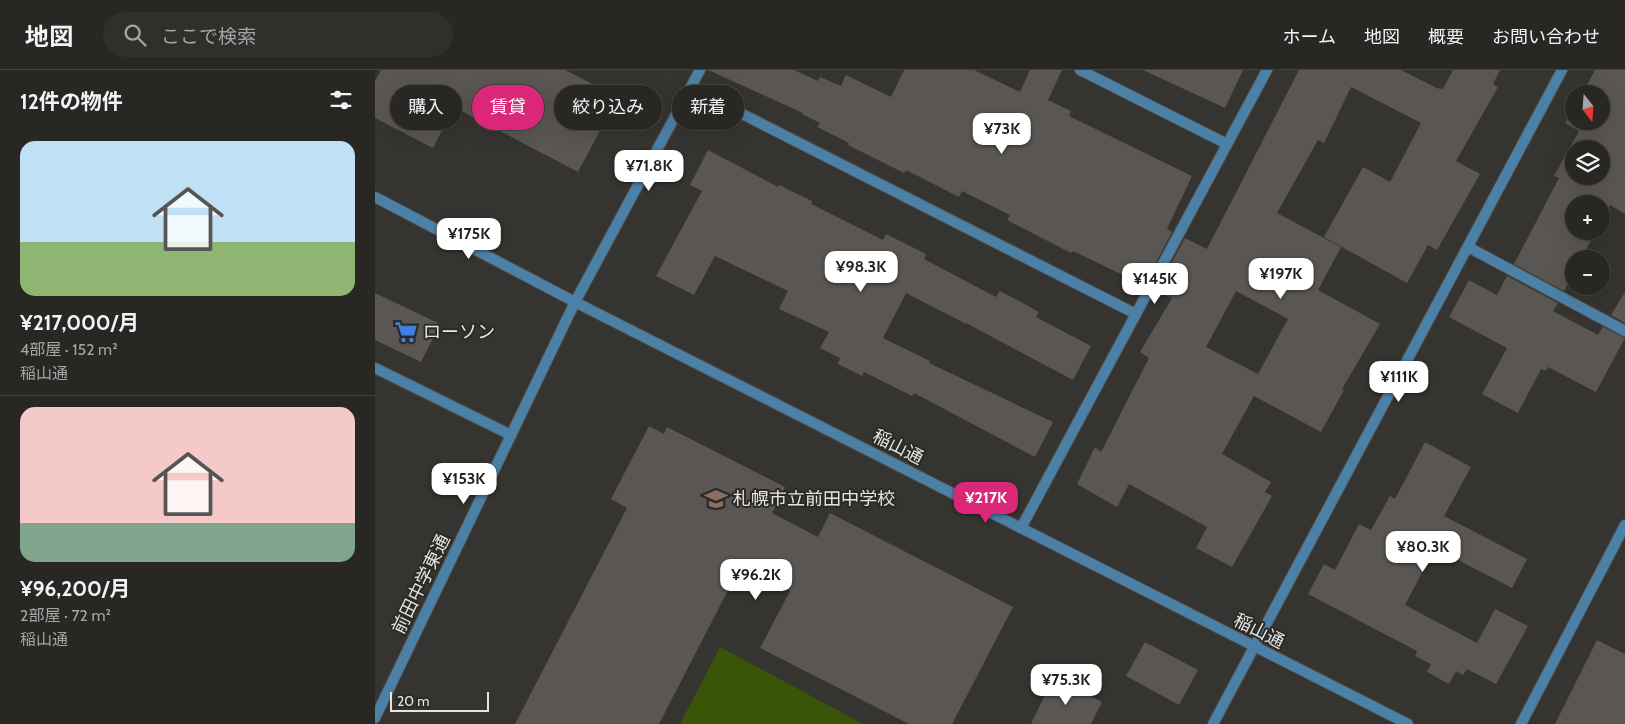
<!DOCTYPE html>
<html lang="ja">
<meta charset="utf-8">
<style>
body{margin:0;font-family:Cabin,"Noto Sans JP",sans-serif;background:#302f2c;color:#f1f3f6;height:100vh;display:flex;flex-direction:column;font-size:19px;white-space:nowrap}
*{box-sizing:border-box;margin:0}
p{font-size:16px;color:#a5a5a6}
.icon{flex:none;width:28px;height:28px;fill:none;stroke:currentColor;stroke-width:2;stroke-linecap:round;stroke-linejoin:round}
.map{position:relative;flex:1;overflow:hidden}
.details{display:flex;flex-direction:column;background:#282724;width:375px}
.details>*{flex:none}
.banner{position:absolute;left:15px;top:15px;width:475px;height:45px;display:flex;gap:10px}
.needle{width:32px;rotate:163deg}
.controls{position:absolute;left:1190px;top:15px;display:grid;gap:10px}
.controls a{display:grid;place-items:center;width:45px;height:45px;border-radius:50%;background:#282724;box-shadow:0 5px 20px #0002,0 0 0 1px #444441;font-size:25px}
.scale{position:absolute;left:15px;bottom:12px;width:99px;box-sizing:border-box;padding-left:5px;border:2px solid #e5e4e2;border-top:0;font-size:14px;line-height:18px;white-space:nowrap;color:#e5e4e2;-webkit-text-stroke:4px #2c2a26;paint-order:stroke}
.price{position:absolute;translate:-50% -42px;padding:0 11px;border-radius:10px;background:#fff;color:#222;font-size:16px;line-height:32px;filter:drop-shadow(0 1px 2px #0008)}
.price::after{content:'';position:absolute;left:50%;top:30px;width:15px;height:11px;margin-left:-8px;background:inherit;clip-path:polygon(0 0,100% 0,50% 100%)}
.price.on{background:#db2777;color:#fff}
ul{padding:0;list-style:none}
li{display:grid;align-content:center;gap:10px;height:265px;padding:0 20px}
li+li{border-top:1px solid #444441}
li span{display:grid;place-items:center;height:155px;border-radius:15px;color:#555}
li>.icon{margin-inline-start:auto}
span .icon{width:90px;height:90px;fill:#fffc;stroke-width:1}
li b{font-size:21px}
h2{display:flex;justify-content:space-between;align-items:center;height:60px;padding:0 20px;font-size:21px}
.tag{padding:0 18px;border-radius:22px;background:#282724;box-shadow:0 5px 20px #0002,0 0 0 1px #444441;font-size:18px;line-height:45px}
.tag.on{background:#db2777;color:#fff}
header{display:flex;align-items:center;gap:30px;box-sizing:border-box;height:70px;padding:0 25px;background:#282724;border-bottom:1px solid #444441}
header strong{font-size:24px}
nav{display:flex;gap:28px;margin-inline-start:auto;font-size:18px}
.search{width:350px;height:45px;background:#302f2c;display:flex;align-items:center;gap:12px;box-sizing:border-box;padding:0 18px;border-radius:28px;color:#a5a5a6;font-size:19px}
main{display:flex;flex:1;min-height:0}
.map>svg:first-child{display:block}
.green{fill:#385508}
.building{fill:#595653;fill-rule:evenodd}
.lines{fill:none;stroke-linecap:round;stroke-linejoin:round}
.service-casing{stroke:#52504c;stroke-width:12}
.minor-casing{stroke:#52504c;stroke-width:12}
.tertiary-casing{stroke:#52504c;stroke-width:12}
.service{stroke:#4c81a7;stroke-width:10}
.minor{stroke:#4c81a7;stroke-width:10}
.tertiary{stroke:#4c81a7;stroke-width:10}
.labels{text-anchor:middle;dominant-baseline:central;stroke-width:4;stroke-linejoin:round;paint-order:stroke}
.poi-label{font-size:18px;fill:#e5e4e2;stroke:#2c2a26;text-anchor:start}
.street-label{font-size:18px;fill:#e5e4e2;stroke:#2c2a26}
</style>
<header>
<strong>地図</strong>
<div class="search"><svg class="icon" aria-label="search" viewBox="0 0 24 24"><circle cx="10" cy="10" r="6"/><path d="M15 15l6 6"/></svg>ここで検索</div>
<nav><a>ホーム</a><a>地図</a><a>概要</a><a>お問い合わせ</a></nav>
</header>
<main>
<section class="details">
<h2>12件の物件<svg class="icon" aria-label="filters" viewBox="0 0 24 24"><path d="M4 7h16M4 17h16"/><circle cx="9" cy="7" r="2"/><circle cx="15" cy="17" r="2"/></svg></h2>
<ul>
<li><span style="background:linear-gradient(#bfe0f5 65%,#8fb573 0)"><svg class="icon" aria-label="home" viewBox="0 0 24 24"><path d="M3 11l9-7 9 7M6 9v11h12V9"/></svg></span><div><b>¥217,000/月</b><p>4部屋 · 152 m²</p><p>稲山通</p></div></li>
<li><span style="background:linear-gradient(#f6c9c9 75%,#7fa58c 0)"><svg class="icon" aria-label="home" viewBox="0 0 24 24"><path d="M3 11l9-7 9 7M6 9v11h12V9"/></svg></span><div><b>¥96,200/月</b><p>2部屋 · 72 m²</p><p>稲山通</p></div></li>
</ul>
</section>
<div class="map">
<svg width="1250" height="654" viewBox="0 0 1250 654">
<rect width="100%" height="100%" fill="#363430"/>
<path class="green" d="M345,577L488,654H305Z"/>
<g class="building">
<path d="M6,0H190L243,27L203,102L79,37L58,78L0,48V11Z"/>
<path d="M333,0H419L443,11L445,7L466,16L471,5L516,27L529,0H599L645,22L655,0H687L673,30L696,41L694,46L817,106L792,159L797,162L769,215L698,181L696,183L632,150L635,145L587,121L584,127L531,100L529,103L473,75L474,73L442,57L445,53L427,44L428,43Z"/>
<path d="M768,0H868L850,38Z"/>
<path d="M924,0H1026L1064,19V18L1068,19L1078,0H1125L1118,14L1123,17L1081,91L1105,104L1062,180L1053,175L1032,213L949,167L988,97L1015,112L1046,53L976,17L949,73L943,70L902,143L966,177L943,220L1005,254L967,319L969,320L946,362L879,326L847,384L896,412L890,422L897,426L857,497L821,478L832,457L754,414L742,437L702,414L720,377L726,382L774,288L765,282L797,228L781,221L810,168L832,179ZM861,221L913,249L883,304L831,277Z"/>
<path d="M1220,0H1250V144L1235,135L1226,152V134H1199V161H1221L1206,189H1199V203L1189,221L1139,194L1184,108L1179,106L1204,61L1190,53L1199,38V51H1226V24H1207ZM1199,79H1226V106H1199Z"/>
<path d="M333,80L403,117L404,115L437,131L436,134L508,170L511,164L551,184L549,189L621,227L625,221L664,242L661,247L716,276L698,310L591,253V254L531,223L508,268L555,291L554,293L678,352L660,387L539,323L537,326L489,302L487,306L463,294L465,288L445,278L454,262L404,239L413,221L340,186L319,225L281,206L327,121L315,115Z"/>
<path d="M1132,206L1183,233L1178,241L1223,265L1228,257L1250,268L1221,322L1173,297L1171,301L1166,299L1143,343L1107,324L1132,278L1074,247L1094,210L1122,225Z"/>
<path d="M1250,222V253L1236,245Z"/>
<path d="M0,223L65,254L46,292L0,270Z"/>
<path d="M274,356L289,364L292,357L410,417L397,443L443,467L455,443L638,537L577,654H534L385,578L415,521L366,495L284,654H140L252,438L236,429Z"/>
<path d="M1050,372L1096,397L1069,446L1152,489L1137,518L1060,478L1030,535L1102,573L1120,539L1153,556L1121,614L1092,599L1088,605L1081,601L1074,614L1052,602L1056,594L1040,586L1042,581L933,524L949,494L960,500L984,454L996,460L1015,426L1020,429Z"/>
<path d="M1222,570L1250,584V654H1180Z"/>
<path d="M770,572L823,600L804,635L751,606Z"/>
<path d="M678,608L727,632L716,654H656Z"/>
</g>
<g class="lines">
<defs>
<path id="service" d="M0,298L136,365"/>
<g id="minor">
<path d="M705,0L852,74"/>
<path d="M316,18L761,244"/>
<path d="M1093,177L1250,261"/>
<path d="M200,232L325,0"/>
<path d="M646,458L892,0"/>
<path d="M838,654L1187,0"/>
<path d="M1146,654L1250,455"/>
</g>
<g id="tertiary">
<path d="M0,127L200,232L1033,654"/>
<path d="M0,648L200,232"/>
</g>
</defs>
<use href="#service" class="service-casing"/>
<use href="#minor" class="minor-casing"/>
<use href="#tertiary" class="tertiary-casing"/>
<use href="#service" class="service"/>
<use href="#minor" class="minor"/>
<use href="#tertiary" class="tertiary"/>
</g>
<defs>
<symbol id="supermarket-bare" viewBox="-9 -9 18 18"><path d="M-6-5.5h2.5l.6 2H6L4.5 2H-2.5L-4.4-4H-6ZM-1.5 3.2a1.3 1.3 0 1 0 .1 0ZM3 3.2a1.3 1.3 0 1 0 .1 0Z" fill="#3f7fe0" stroke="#2c2a26" stroke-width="2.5" paint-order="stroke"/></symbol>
<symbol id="school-bare" viewBox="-9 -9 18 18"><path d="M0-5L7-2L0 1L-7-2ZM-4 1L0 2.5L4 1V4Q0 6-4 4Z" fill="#8d6e63" stroke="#2c2a26" stroke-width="2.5" paint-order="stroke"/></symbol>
</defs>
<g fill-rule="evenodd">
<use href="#supermarket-bare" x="15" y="246" width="32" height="32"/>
<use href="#school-bare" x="325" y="413" width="32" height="32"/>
</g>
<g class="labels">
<g class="poi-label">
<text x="48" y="262">ローソン</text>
<text x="358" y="429">札幌市立前田中学校</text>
</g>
<g class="street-label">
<text transform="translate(523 377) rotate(27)">稲山通</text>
<text transform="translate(46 514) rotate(-64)">前田中学東通</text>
<text transform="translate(884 561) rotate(27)">稲山通</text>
</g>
</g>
</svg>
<div class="controls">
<a><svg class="needle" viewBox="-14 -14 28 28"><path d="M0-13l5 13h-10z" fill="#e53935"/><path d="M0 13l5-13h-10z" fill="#a5a5a6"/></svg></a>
<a><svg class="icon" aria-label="layers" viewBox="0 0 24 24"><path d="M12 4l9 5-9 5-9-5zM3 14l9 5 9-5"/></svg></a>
<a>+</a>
<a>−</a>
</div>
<div class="scale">20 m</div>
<b class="price" style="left:627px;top:85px">¥73K</b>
<b class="price" style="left:274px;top:122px">¥71.8K</b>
<b class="price" style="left:94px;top:190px">¥175K</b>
<b class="price" style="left:486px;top:223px">¥98.3K</b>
<b class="price" style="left:906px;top:230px">¥197K</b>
<b class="price" style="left:780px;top:235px">¥145K</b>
<b class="price" style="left:1024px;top:333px">¥111K</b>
<b class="price" style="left:89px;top:435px">¥153K</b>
<b class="price on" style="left:611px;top:454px">¥217K</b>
<b class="price" style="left:1048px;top:503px">¥80.3K</b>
<b class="price" style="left:381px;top:531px">¥96.2K</b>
<b class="price" style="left:691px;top:636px">¥75.3K</b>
<div class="banner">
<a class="tag">購入</a>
<a class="tag on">賃貸</a>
<a class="tag">絞り込み</a>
<a class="tag">新着</a>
</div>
</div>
</main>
